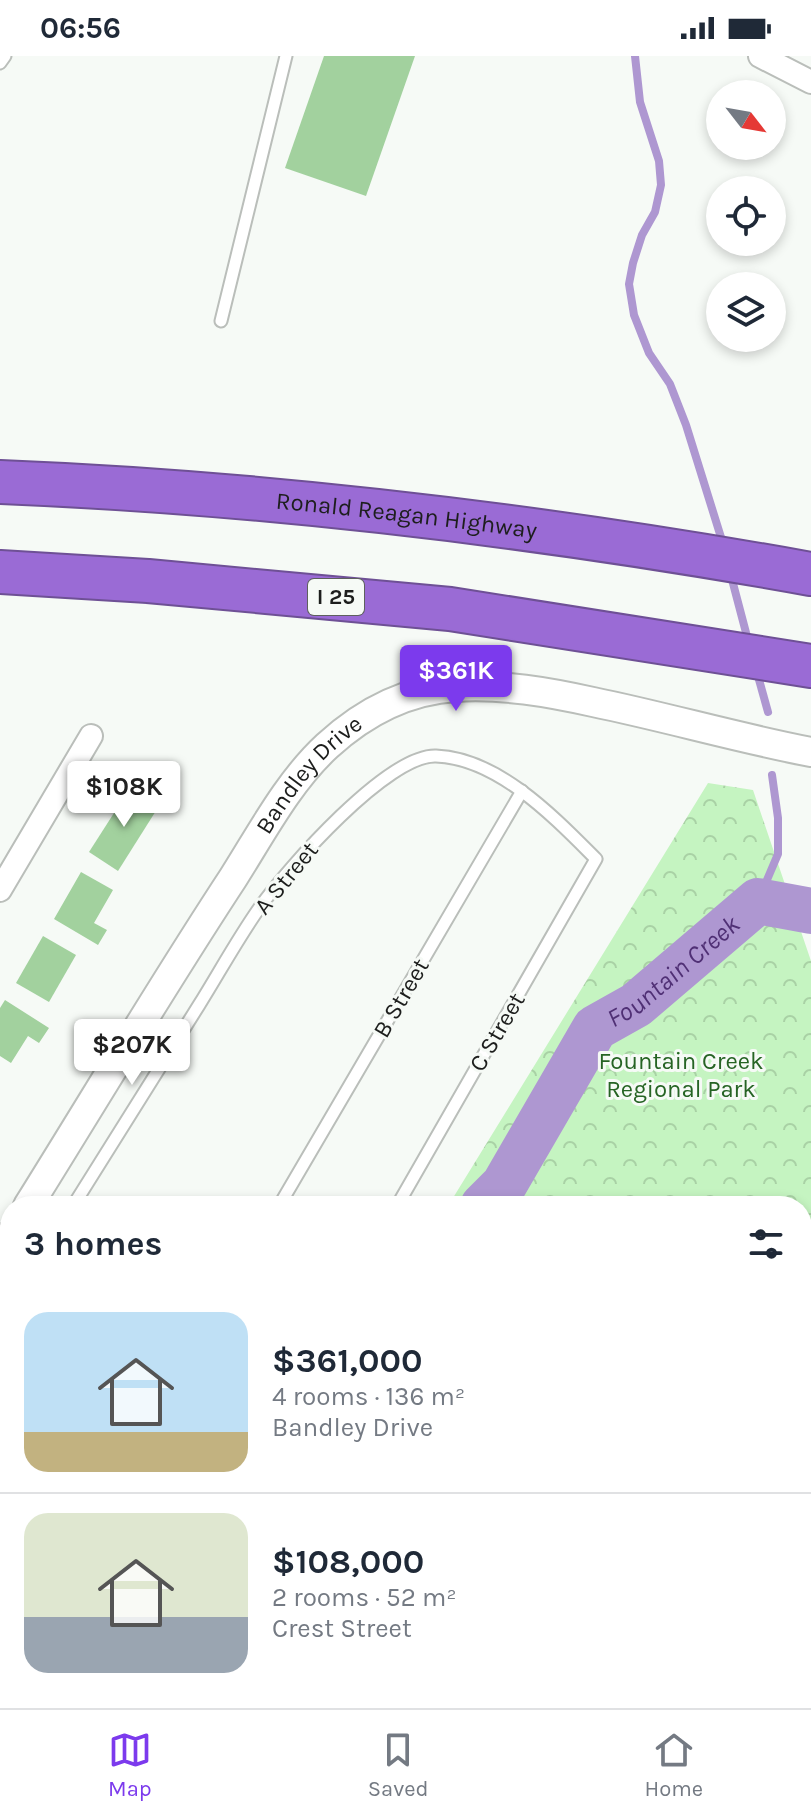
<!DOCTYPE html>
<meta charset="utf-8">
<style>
body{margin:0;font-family:Karla,sans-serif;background:#f2f2f3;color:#1f2937;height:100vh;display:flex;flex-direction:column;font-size:30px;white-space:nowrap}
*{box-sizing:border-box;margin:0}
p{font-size:26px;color:#747a83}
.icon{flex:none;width:44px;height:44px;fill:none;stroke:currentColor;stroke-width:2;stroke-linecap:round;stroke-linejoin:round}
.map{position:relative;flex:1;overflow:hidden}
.side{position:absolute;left:0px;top:1140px;width:812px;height:512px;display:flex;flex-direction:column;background:#fff;border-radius:32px 32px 0 0;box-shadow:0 4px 12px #0003}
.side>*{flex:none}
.needle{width:52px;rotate:121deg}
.buttons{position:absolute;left:706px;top:24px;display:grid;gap:16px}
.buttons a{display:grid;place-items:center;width:80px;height:80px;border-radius:50%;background:#fff;box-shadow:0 4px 12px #0003;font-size:40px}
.price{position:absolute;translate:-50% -68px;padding:0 18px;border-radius:8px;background:#fff;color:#222;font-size:26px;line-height:52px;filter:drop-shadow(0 2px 4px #0008)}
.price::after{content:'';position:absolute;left:50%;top:48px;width:24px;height:18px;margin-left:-12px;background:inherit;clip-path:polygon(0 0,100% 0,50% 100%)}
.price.selected{background:#7c3aed;color:#fff}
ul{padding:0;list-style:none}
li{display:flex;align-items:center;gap:24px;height:200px;padding:0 24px}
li+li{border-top:2px solid #e0e1e3}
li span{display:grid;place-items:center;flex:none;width:224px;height:160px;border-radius:24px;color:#555}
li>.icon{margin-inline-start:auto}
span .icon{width:96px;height:96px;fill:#fffc;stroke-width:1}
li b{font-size:34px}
h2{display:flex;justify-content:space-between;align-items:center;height:96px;padding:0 24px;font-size:34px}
.status{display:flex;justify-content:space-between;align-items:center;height:56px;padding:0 40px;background:#fff;direction:ltr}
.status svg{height:22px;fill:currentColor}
.tabs{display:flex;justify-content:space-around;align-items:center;height:112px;border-top:2px solid #e0e1e3;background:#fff;font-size:22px;color:#747a83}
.tabs a{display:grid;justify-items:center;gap:4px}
.tabs .selected{color:#7c3aed}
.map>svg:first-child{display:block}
.park{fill:url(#park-crowns)}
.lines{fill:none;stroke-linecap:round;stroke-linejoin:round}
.stream{stroke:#ae97d1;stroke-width:8}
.river{stroke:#ae97d1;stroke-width:46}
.building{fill:#a2d19e}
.service-casing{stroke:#babeba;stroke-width:15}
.minor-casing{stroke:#babeba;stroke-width:26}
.tertiary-casing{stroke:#babeba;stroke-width:32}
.motorway-casing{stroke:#6e5095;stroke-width:46}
.service{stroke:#fff;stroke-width:11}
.minor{stroke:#fff;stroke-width:22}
.tertiary{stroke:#fff;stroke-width:28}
.motorway{stroke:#9a6bd5;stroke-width:42}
.labels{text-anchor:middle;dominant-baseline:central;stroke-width:6;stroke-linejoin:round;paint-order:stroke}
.shield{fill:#f6faf6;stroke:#5e605e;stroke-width:2}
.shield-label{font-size:22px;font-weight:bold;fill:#1d1e1d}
.street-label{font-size:24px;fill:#1d1e1d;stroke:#f6faf6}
.park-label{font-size:24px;fill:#266424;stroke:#f6faf6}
.water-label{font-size:26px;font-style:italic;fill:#503075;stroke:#f6faf6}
</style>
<div class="status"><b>06:56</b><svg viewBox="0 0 49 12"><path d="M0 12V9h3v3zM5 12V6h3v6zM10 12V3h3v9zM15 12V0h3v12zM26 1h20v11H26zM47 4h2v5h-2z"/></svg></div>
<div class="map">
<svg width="811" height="1652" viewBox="0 0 811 1652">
<defs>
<pattern id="park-crowns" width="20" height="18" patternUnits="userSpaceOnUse" patternTransform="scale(2)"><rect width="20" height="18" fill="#c5f4c1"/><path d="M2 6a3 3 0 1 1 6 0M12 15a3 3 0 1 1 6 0" fill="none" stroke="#a9d1a5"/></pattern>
</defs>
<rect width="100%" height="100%" fill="#f6faf6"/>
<g class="park">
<path d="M708,727L753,734L811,905V1652H553L536,1642H802V1150H448Z"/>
<path d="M0,1509L10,1515V1642H226L243,1652H0Z"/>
</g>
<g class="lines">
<g class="stream">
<path d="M635,0L640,46L659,105L661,129L655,156L642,179L633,207L629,228L634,259L649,297L670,328L686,369L724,491"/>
<path d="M730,516L749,588"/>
<path d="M756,613L768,656"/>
<path d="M758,845L778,798V762L772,719"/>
</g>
<g class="river">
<path id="s1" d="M483,1150L504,1129L595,972L636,949L758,845L811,855"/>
<path d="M491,1642L494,1652"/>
</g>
</g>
<g class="building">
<path d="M324,0H415L366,140L285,112Z"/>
<path d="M130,732L159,750L118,815L89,796Z"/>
<path d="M81,816L113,834L94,867L107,874L98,889L54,863Z"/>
<path d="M43,880L76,899L49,946L16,927Z"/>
<path d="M5,944L49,972L39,987L28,980L11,1007L0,1000V952Z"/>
</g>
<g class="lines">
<defs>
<g id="service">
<path d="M0,7L5,0"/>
<path d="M221,265L286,0"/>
<path d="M73,1150C115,1083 157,1016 199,949C219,917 238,882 260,851C287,813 388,698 436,700C498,702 555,762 596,803L397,1150"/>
<path d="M279,1150L522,735"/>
<path d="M0,1267L10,1251"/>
<path d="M0,1281L10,1287"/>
</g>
<g id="minor">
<path d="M760,0L811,26"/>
<path d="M0,834L91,680"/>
</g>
<g id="tertiary">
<path id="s2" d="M28,1150C96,1041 162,930 233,822C261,778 288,726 327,690C363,657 407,634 456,631C502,628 548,636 593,646C666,661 738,682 811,696"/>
<path d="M0,1195L10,1179"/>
</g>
<g id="motorway">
<path id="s3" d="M0,426C273,437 543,470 811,518"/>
<path d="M0,516L148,525L450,553L811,610"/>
</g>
</defs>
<use href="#service" class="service-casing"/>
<use href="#minor" class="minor-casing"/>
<use href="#tertiary" class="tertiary-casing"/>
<use href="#motorway" class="motorway-casing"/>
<use href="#service" class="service"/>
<use href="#minor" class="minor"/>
<use href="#tertiary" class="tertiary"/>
<use href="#motorway" class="motorway"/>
</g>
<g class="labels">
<rect class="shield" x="308" y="523" width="56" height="36" rx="6"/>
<g class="shield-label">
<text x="336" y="541">I 25</text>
</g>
<g class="street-label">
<text stroke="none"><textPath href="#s3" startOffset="408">Ronald Reagan Highway</textPath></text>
<text stroke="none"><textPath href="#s2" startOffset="516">Bandley Drive</textPath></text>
<text transform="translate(286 822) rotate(-51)">A Street</text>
<text transform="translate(401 942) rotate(-60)">B Street</text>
<text transform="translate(497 976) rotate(-60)">C Street</text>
</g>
<g class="park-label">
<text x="681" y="1005">Fountain Creek<tspan x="681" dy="28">Regional Park</tspan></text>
</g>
<g class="water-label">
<text stroke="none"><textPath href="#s1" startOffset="308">Fountain Creek</textPath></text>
</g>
</g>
</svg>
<div class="buttons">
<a><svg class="needle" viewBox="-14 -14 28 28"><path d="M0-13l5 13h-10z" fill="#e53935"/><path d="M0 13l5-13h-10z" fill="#747a83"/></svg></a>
<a><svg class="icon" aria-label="locate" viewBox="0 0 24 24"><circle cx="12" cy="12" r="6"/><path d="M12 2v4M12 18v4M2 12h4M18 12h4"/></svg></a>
<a><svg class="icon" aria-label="layers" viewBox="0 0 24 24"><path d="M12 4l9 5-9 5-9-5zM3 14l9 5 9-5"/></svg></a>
</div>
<b class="price selected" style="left:456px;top:657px">$361K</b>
<b class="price" style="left:124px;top:773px">$108K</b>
<b class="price" style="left:132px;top:1031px">$207K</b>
<section class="side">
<h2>3 homes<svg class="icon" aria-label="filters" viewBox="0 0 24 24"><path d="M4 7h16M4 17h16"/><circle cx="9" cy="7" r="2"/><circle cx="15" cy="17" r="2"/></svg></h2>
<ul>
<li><span style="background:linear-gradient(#bfe0f5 75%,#c2b280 0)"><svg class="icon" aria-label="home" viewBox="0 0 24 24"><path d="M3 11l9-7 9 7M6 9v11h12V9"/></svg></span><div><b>$361,000</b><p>4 rooms · 136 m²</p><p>Bandley Drive</p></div></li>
<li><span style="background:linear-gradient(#dfe7d0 65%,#9aa5b1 0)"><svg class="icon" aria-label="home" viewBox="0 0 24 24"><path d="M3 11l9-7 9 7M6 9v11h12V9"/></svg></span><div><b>$108,000</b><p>2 rooms · 52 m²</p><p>Crest Street</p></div></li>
</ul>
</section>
</div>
<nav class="tabs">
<a class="selected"><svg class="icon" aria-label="map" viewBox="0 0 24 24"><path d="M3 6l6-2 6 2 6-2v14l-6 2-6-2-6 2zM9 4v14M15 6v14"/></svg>Map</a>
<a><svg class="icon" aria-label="saved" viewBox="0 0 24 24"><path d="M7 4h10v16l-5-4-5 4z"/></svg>Saved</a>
<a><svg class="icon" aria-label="home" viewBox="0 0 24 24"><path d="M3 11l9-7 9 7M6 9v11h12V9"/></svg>Home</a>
</nav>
